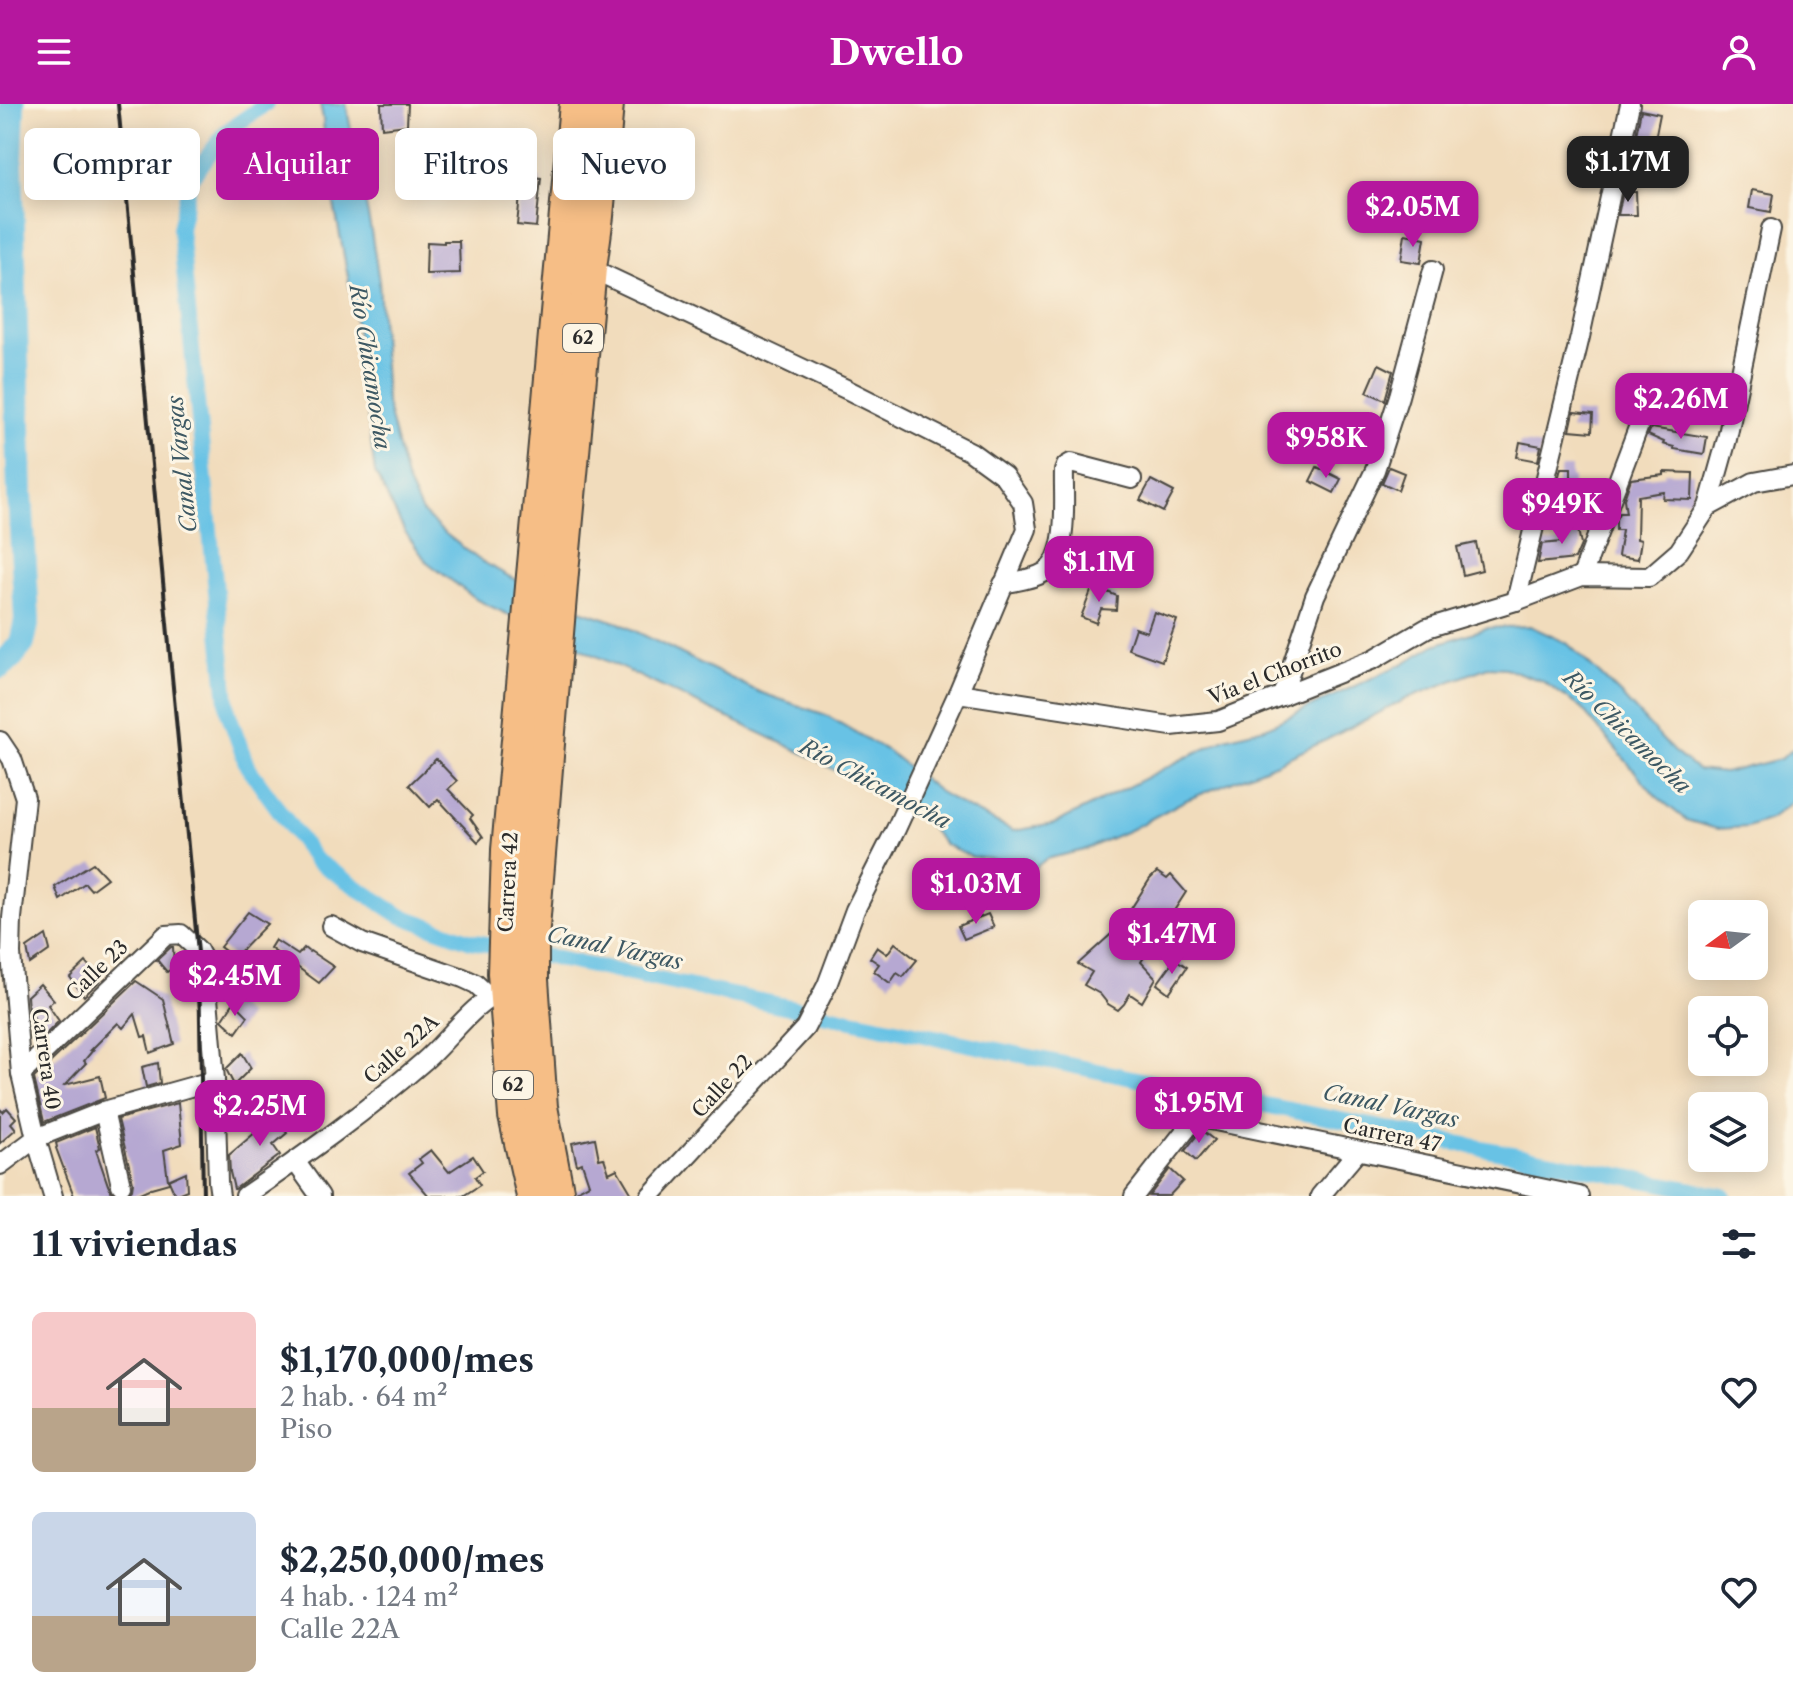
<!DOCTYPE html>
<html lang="es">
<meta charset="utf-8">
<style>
body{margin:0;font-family:"Libre Caslon Text",serif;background:#f6f6f7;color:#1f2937;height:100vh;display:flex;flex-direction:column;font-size:30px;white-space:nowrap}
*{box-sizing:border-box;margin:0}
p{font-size:26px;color:#747a83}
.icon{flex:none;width:44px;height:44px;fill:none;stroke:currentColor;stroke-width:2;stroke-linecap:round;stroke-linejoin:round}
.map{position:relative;height:1092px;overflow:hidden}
.side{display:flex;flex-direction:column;background:#fff;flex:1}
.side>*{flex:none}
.hud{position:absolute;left:24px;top:24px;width:800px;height:72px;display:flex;gap:16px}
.needle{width:52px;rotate:255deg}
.tools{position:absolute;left:1688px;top:796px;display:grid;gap:16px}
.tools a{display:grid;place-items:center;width:80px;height:80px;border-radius:12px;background:#fff;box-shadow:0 4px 20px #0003;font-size:40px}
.price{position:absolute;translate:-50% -68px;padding:0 18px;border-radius:16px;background:#b5179e;color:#fff;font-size:26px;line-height:52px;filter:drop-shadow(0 2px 4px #0008)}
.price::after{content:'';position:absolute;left:50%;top:48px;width:24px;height:18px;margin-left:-12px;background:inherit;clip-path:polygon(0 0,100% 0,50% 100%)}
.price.active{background:#222;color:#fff}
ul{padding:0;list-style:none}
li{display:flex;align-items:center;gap:24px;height:200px;padding:0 32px}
li span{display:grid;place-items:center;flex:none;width:224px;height:160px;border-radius:12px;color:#555}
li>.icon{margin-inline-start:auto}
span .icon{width:96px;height:96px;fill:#fffc;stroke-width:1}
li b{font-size:34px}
h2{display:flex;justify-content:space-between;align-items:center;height:96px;padding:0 32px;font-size:34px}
.tag{padding:0 28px;border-radius:12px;background:#fff;box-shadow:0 4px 20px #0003;font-size:28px;line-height:72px}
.tag.active{background:#b5179e;color:#fff}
header{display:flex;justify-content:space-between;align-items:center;height:104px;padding:0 32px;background:#b5179e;color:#fff;font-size:36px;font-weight:700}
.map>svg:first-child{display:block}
.water{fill:#67c2e5;stroke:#497688;stroke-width:2}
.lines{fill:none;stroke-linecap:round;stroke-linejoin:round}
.canal{stroke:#67c2e5;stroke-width:16}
.river{stroke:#67c2e5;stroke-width:26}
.building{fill:#b6a8d2}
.street-casing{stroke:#494641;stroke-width:22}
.highway-casing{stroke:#494641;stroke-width:36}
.street{stroke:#fff;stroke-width:18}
.highway{stroke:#f6be86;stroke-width:32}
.rail{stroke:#2b2b2b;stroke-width:4}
.labels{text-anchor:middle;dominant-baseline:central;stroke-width:6;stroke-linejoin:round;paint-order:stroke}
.shield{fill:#fcf5e5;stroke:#6a6863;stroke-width:2}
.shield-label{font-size:18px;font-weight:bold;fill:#2b2b2b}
.street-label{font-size:20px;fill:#2b2b2b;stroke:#fcf5e5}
.water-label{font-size:22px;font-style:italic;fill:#3d5863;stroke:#fcf5e5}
</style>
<header><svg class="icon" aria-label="menu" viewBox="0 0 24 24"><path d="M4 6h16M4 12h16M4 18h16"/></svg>Dwello<svg class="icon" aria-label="person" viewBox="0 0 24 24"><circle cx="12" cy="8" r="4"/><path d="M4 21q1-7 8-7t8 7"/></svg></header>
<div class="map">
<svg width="1793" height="1092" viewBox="0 0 1793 1092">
<rect width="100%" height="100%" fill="#fcf5e5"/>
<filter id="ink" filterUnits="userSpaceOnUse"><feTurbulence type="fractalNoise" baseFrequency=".0125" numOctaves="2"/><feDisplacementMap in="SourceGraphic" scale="16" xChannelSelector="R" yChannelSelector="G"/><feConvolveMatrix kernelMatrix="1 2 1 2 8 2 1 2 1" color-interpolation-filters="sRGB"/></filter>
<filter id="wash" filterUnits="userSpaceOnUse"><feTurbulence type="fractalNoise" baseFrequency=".006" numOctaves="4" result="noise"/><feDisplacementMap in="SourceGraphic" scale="32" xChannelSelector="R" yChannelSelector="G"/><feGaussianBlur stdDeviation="1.8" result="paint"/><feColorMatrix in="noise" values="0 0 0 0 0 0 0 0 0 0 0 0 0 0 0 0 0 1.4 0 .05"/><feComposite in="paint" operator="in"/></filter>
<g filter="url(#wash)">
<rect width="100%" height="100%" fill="#f1dcbc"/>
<path class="water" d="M320,0H346L371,127L379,177L386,298L406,375L421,407L442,427L478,455L512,474L563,500L619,519L759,588L826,611L889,648L938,687L969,705L1013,727L1054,720L1225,634L1265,624L1402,560L1435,541L1486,524L1530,522L1567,539L1622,592L1673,647L1697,666L1724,669L1780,655L1793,645V697L1770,715L1747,723L1717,725L1686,716L1656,692L1580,603L1542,577L1505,564L1488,563L1410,593L1326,636L1277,659L1184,697L1132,725L1084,746L1046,755L1035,764L1022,756H1001L972,753L944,740L924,716L807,651L477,496L427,458L405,428L375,369L353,199L326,58L323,15Z"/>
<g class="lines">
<path class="canal" d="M266,0L227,27L190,75L180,125L228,608L247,662L315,756L399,811L471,837L1209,990L1724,1092"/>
<path class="river" d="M0,562L9,555L22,539L27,516L20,389L10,58L12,0"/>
</g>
<g id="blocks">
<g class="building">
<path d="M381,0H408L407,21L382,24Z"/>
<path d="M1641,6L1660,10L1655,35L1636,31Z"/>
<path d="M464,60H480L481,78L465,79Z"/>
<path d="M522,72L541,74L536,123L517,121Z"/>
<path d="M1752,86L1774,90L1771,108L1749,104Z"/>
<path d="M1623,88H1636L1637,111H1618Z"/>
<path d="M1405,130L1425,134L1421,159L1401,156Z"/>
<path d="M444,137H459L460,169L426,170L427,138L444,139Z"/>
<path d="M1379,260L1393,267L1385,296L1367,288Z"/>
<path d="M1694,291L1724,292L1720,311L1693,309Z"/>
<path d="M1574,308L1593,310L1592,328L1570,326Z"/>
<path d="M1651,324L1707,333L1704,350L1674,345V343L1663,340L1664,338L1648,331Z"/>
<path d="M1520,338L1541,342L1538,357L1517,353Z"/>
<path d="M1317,363L1341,375L1334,389L1310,377Z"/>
<path d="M1389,363L1404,369L1398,386L1382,379Z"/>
<path d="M1561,364H1571V373L1573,374V392H1560L1557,408L1550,407Z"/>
<path d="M1664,368L1693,369L1692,396L1663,395L1664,388L1638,392L1637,435L1641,436L1638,455L1618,452L1622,426H1616V415L1619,409H1626L1624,395L1631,375L1664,371Z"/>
<path d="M1151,376L1174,388L1163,408L1140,396Z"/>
<path d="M1577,420L1581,441L1575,455L1538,459L1542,440L1561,438V421Z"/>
<path d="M1476,439L1482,466L1463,471L1457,443Z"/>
<path d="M1093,482L1117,492L1116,506L1101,505L1096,519L1081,513Z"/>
<path d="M1154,508L1177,516L1162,557L1128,545L1135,524L1147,528Z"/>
<path d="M436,655L457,677L448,685L473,711L470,714L483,733L478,738L438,695L430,703L409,681Z"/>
<path d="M93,759L107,774L91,786L85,779L60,796L55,783Z"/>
<path d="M1157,768L1167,775L1171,771L1186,788L1141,858L1156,874L1142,898L1130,890L1124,900L1118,906L1108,900L1100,890L1084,881L1092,868L1078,860L1120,822L1150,775Z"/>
<path d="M248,808L267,820L234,854L220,843Z"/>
<path d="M988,810L994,823L964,835L958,822Z"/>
<path d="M46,831L50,846L30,860L27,844Z"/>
<path d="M275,836L298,851L304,844L309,848L310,847L334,863L319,879L296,862L289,870L270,858L278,850L270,844Z"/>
<path d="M895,839L917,856L903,873L897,869L890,879L874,867L879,860L870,854L877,843L887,850Z"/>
<path d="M171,843H173L174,863L167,868L157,856Z"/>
<path d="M1175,855L1187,863L1169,889L1157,880Z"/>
<path d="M86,858L100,877L84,892L70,873Z"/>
<path d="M136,877L163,895L174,940L150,949L146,932L142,933L135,910L123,924L118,919L91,946H93L84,957L86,959L65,981L100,972L105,994L44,1018L34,974Z"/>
<path d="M40,880L54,896L48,901L59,917L42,934L31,917L34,914L28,906L27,892Z"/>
<path d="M234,898L248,912L236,929L222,916Z"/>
<path d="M242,949L251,964L234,981L226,965Z"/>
<path d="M158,959L160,979L146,983L142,963Z"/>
<path d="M291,998L299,1009L283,1023L287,1029L273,1041L280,1051L235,1085H234L230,1068L229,1051Z"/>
<path d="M178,999L182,1040L164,1046L168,1076L186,1068L187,1086L175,1091L169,1077V1079L151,1084L133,1092H125L132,1085L133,1078L118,1015Z"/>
<path d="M7,1004L16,1014L11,1019L16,1025L0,1039V1005L3,1008Z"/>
<path d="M95,1023L100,1044L96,1046L108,1081L112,1089L117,1092H74L56,1044L57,1043L56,1039Z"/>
<path d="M1201,1026L1214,1036L1196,1057L1185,1047Z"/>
<path d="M595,1034L599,1055L604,1054L609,1069L617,1065L633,1092H576V1087L589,1080L582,1059L577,1061L572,1039Z"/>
<path d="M431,1046L449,1068L473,1052L483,1067L475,1073L480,1081L463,1092H429L409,1069L422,1059L419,1055Z"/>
<path d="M1170,1065L1183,1077L1169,1092H1149Z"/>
</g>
</g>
</g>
<g filter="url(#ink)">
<use href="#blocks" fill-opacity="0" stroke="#494641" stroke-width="2"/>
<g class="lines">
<defs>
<g id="street">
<path d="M590,164L848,286L971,348L1004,372L1023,399L1027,425L958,589"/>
<path d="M1708,403L1727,335L1771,125"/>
<path d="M1582,472L1652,287"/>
<path d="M1003,480C1016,477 1034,475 1045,468C1070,452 1063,394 1064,367L1066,362L1071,359L1132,375"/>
<path d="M1516,497L1580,233L1630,0"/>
<path d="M1282,592L1315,492L1375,366L1399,292L1433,166"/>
<path d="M0,637L12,655L25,694L12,814L11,850L21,970L36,1034L53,1092"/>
<path d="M331,822L362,839L463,874L476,880L489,892"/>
<path d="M21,970L166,831L181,830L198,846L205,859L215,976L218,1078L220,1092"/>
<path d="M104,1007L121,1081"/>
<path d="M295,1057L320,1092"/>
<path d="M0,1061L36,1034L104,1007L215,976"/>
<path d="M245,1092C306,1050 367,1007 423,958C449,936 473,898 505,886"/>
<path d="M650,1092L805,924L827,881L855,806L896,725L958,589L1171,622L1218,617L1374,555L1427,524L1516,497L1582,472L1649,473L1679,447L1708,403L1754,378L1793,371"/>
<path d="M1134,1092L1196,1013L1579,1092"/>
<path d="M1320,1092L1358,1047"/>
</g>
<g id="highway">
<path d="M533,1092L515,1012L504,869L508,746L576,0"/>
<path d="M558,1092L541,1003L532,876V836L562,468L590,164L597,112L607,0"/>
</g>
</defs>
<use href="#street" class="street-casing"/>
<use href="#highway" class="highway-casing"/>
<use href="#street" class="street"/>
<use href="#highway" class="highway"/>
<path class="rail" d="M118,0L199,859L203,1092"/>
</g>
</g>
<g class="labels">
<g class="shield">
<rect x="563" y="220" width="40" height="28" rx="6"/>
<rect x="493" y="967" width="40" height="28" rx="6"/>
</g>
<g class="shield-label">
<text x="583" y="234">62</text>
<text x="513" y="981">62</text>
</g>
<g class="street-label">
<text transform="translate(1275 569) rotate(-21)">Vía el Chorrito</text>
<text transform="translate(508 778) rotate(-87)">Carrera 42</text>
<text transform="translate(97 866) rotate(-44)">Calle 23</text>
<text transform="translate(401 945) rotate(-42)">Calle 22A</text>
<text transform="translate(46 955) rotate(82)">Carrera 40</text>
<text transform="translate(722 982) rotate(-47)">Calle 22</text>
<text transform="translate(1392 1031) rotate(12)">Carrera 47</text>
</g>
<g class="water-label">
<text transform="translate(370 263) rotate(81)">Río Chicamocha</text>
<text transform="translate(182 360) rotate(-96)">Canal Vargas</text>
<text transform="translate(1627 628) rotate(44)">Río Chicamocha</text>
<text transform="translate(875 680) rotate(28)">Río Chicamocha</text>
<text transform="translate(615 844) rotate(12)">Canal Vargas</text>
<text transform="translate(1391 1002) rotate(12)">Canal Vargas</text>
</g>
</g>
</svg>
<div class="tools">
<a><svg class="needle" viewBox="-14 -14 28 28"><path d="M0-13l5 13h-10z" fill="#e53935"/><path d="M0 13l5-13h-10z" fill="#747a83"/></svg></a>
<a><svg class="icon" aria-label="locate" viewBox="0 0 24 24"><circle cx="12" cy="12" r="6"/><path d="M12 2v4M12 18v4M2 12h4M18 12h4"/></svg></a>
<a><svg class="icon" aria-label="layers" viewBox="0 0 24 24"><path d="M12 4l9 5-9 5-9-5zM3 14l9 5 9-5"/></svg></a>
</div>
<b class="price active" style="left:1628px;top:100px">$1.17M</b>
<b class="price" style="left:1413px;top:145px">$2.05M</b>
<b class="price" style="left:1681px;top:337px">$2.26M</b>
<b class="price" style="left:1326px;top:376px">$958K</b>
<b class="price" style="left:1562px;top:442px">$949K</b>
<b class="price" style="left:1099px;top:500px">$1.1M</b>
<b class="price" style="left:976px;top:822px">$1.03M</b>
<b class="price" style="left:1172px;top:872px">$1.47M</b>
<b class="price" style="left:235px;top:914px">$2.45M</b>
<b class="price" style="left:1199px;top:1041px">$1.95M</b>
<b class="price" style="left:260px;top:1044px">$2.25M</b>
<div class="hud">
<a class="tag">Comprar</a>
<a class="tag active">Alquilar</a>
<a class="tag">Filtros</a>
<a class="tag">Nuevo</a>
</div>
</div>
<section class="side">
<h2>11 viviendas<svg class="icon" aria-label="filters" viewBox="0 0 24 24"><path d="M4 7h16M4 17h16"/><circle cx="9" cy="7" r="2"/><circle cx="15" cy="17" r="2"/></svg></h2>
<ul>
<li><span style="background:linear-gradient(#f6c9c9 60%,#b9a48a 0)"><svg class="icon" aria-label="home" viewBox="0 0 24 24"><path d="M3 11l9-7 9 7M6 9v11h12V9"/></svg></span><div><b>$1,170,000/mes</b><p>2 hab. · 64 m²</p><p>Piso</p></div><svg class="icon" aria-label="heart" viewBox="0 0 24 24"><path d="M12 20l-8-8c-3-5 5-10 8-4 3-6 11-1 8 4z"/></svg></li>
<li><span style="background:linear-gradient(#c9d6e8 65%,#b9a48a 0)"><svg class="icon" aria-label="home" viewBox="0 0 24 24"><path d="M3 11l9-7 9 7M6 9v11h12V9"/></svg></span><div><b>$2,250,000/mes</b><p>4 hab. · 124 m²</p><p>Calle 22A</p></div><svg class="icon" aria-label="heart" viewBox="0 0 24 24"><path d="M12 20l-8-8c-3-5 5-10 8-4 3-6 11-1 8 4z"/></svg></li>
</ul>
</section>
